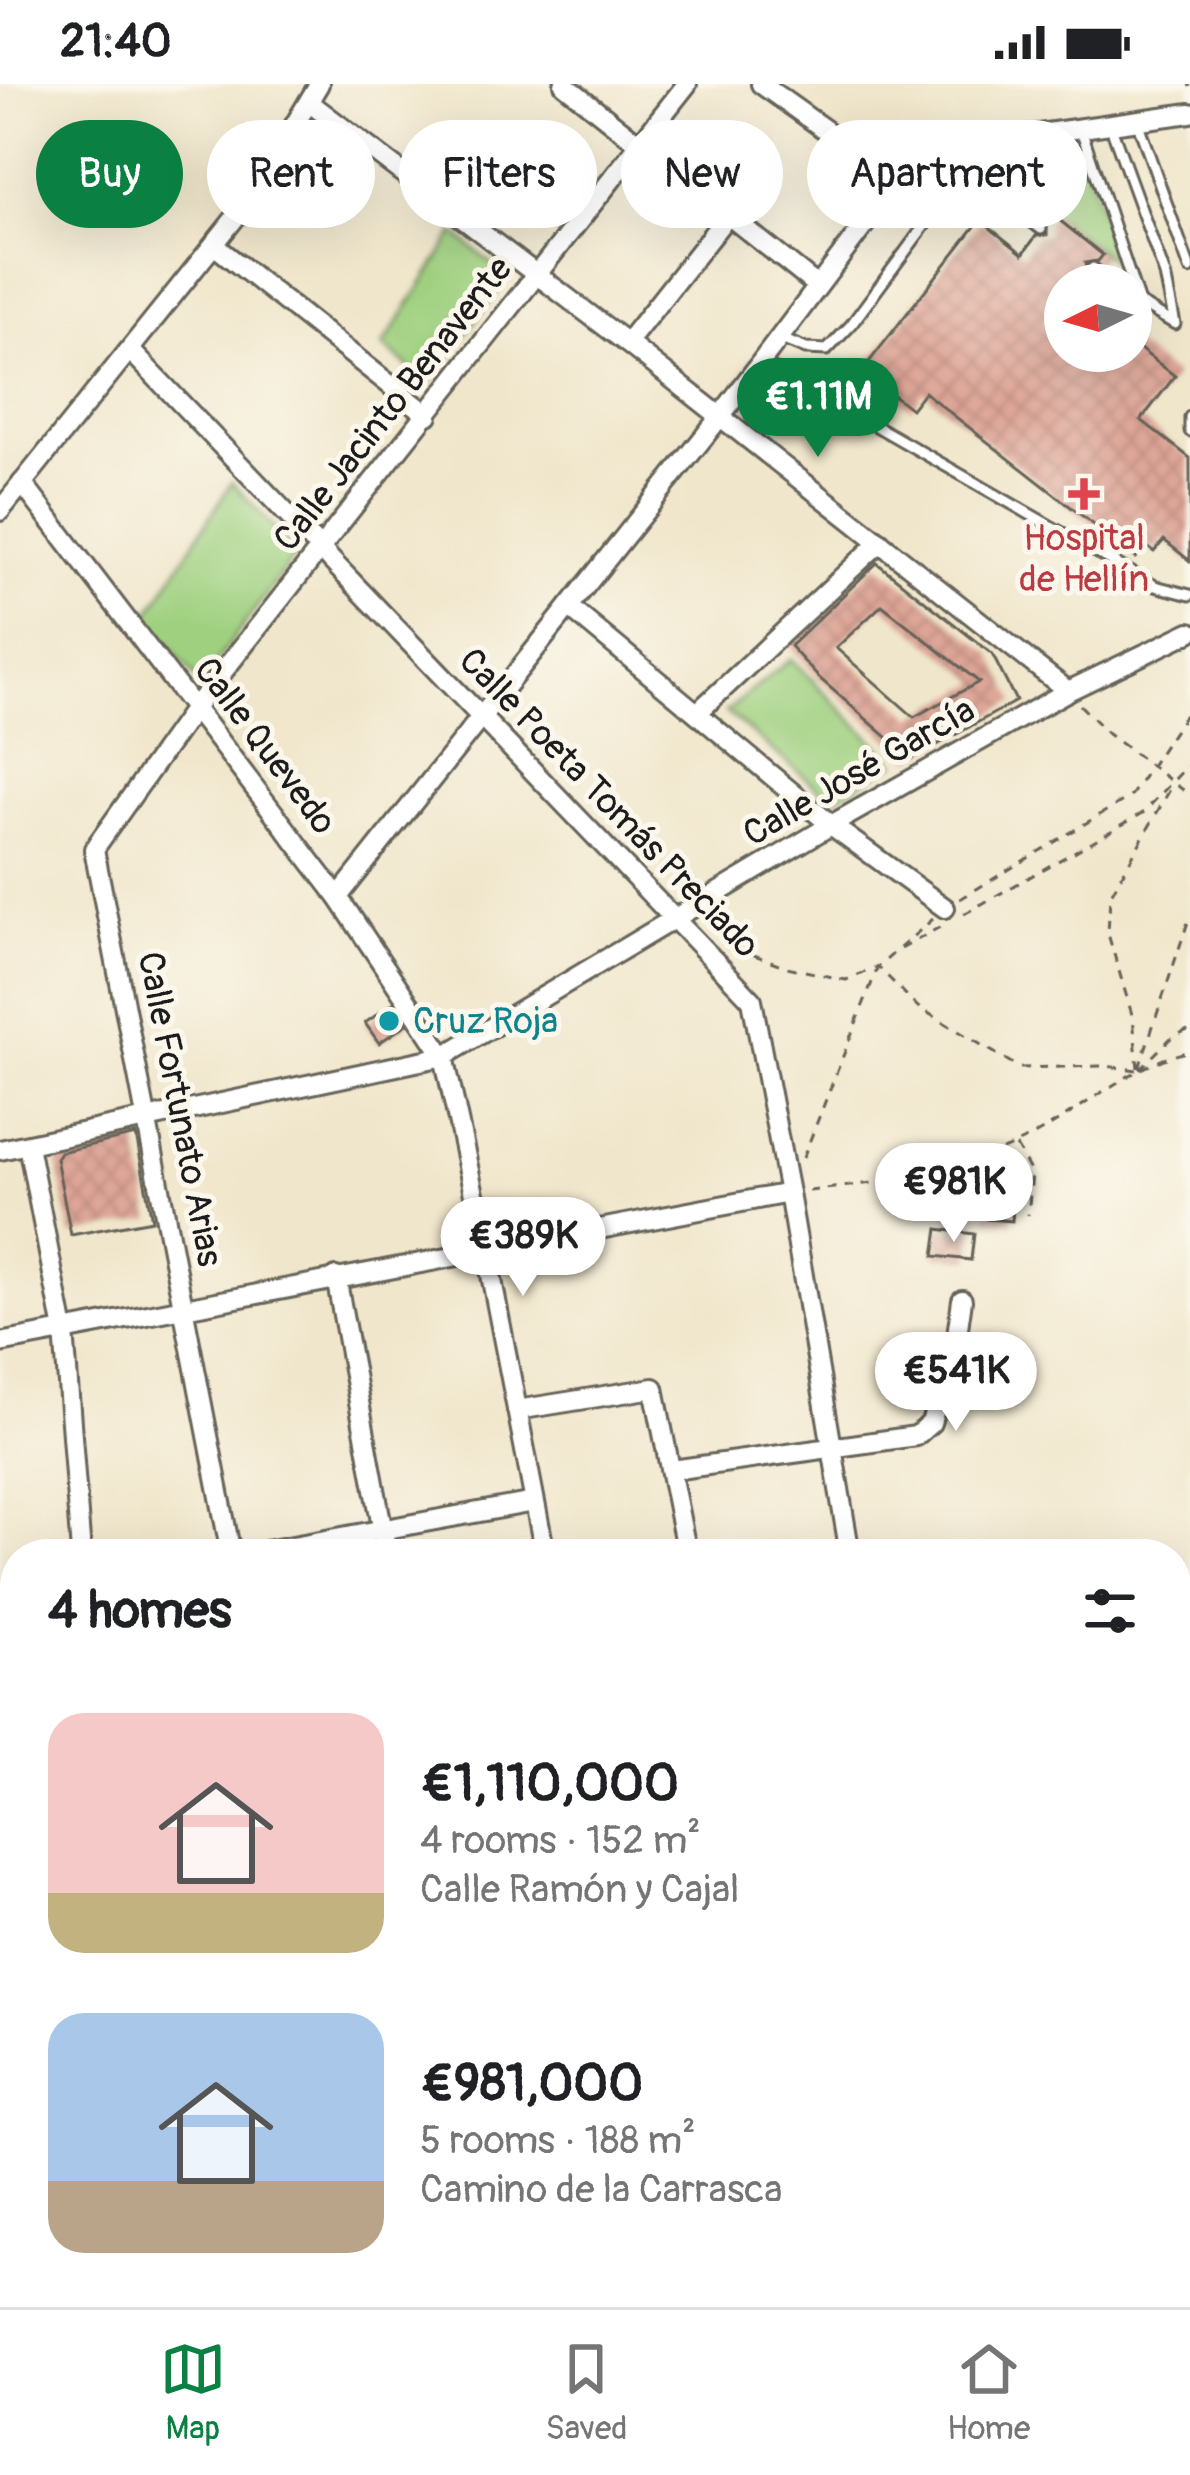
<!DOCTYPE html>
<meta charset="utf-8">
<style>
body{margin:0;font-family:Pangolin,sans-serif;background:#f2f2f2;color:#202124;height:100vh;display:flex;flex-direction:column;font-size:45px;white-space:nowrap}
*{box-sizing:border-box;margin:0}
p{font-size:39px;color:#757577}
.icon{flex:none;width:66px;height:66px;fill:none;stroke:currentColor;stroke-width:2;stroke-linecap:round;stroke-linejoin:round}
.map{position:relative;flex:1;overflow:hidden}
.side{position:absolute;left:0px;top:1455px;width:1191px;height:768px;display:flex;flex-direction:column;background:#fff;border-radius:48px 48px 0 0;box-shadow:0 12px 48px #0002}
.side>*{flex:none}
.banner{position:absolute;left:36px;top:36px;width:1119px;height:108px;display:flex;gap:24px}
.needle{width:78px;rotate:265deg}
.controls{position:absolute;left:1044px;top:180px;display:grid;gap:24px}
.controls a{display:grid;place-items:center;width:108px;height:108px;border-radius:50%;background:#fff;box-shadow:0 12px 48px #0002;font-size:60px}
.price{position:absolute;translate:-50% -102px;padding:0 27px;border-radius:42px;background:#fff;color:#222;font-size:39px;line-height:78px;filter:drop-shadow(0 3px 6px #0008)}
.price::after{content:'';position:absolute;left:50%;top:72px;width:36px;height:27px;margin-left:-18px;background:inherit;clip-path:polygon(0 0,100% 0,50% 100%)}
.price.selected{background:#0b8043;color:#fff}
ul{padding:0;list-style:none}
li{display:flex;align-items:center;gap:36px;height:300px;padding:0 48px}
li span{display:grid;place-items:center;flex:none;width:336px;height:240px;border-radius:36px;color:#555}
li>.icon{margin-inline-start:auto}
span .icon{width:144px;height:144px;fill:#fffc;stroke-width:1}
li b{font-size:51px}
h2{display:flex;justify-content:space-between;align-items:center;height:144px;padding:0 48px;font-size:51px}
.tag{padding:0 42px;border-radius:54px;background:#fff;box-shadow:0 12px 48px #0002;font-size:42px;line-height:108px}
.tag.selected{background:#0b8043;color:#fff}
.status{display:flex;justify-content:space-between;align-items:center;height:84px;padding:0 60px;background:#fff;direction:ltr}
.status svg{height:33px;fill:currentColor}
.tabs{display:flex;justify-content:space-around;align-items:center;height:168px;border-top:3px solid #e0e0e0;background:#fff;font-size:33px;color:#757577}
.tabs a{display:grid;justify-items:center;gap:6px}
.tabs .selected{color:#0b8043}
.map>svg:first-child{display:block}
.park{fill:#9fd07f;stroke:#5e764e;stroke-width:3}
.building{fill:url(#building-cross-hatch);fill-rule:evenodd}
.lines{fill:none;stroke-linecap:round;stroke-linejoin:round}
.lane-casing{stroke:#666359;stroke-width:15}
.street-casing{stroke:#666359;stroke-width:24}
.path{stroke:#666359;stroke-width:3;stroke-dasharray:9 9;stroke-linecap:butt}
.lane{stroke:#fff;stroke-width:9}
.street{stroke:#fff;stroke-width:18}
.health-dot{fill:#e0444e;stroke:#fbf7ec;stroke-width:4.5}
.culture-dot{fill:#0f9aa8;stroke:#fbf7ec;stroke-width:4.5}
.labels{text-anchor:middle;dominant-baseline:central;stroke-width:10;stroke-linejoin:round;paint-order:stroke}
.street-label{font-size:36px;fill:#1c1c1c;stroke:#fbf7ec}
.health-label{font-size:36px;fill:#be3a42;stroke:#fbf7ec}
.culture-label{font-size:36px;fill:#0d838f;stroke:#fbf7ec;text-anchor:start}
</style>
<div class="status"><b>21:40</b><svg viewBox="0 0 49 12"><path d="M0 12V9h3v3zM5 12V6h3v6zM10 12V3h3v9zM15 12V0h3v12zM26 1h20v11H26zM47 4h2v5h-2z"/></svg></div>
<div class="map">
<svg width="1190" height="2223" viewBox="0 0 1190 2223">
<defs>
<pattern id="building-cross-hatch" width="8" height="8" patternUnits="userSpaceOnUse" patternTransform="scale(3)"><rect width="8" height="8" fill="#dea697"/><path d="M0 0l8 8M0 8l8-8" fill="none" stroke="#be8e82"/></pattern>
</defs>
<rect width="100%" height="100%" fill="#fbf7ec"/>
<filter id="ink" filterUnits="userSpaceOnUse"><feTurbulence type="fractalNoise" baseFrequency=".00833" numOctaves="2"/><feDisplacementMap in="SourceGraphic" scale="24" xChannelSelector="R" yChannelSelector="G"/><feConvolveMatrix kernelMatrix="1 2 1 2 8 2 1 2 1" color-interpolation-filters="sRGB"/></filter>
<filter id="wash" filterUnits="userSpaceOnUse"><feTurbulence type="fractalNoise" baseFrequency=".004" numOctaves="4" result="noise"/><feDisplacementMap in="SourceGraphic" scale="48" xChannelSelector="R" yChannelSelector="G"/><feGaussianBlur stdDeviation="2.7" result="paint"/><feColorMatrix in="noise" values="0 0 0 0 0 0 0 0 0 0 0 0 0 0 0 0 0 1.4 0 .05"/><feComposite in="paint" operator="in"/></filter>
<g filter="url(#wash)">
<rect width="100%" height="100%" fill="#f0e6cb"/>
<g class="park">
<path d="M1077,52L1115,172L1112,176L1053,131L952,69Z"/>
<path d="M455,149L508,194L429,299L383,262Z"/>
<path d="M232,398L297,469L200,600L147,533Z"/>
<path d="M791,575L896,679L833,716L726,628Z"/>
<path d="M1190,1703V1873L1176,1875V1704Z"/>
<path d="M526,2208H972L975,2223H529Z"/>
</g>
<g id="blocks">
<g class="building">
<path d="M1053,131L1103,171L1098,177L1085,179L1087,191L1079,201H1065V267H1131V258L1175,292L1141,336L1190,374V477L1164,456L1154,468L1146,462L1136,474L924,308L911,325L862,287L980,136L1023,170L1036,152L1047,151V138Z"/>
<path d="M877,479L992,570L1016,617L912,675L818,593L790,562ZM882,521L979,598L914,633L836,564Z"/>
<path d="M393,919L407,940L379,959L365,939Z"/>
<path d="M136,1051L152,1136L71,1151L56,1074L60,1068Z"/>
<path d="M991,1085L1016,1088L1012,1137L987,1135Z"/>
<path d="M938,1145L974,1150L971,1176L934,1172Z"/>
<path d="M0,1788H15V1889L7,1890L0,1846Z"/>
<path d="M1176,2071L1190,2104V2149L1176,2152Z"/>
<path d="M390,2208H473L474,2215L448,2220L449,2223H393Z"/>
<path d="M1016,2208H1115L1118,2223H1019Z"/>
</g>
</g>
</g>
<g filter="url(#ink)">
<use href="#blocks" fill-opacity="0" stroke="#666359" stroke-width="3"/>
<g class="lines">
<defs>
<g id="lane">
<path d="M1137,37L1190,185"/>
<path d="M1110,40L1165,191L1175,240L1131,214"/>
<path d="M1081,45L1138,216"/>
<path d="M949,63L958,82L1041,145"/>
<path d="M1093,184L1114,201"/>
<path d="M779,254L806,265L827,266L851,241L950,107L958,82"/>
<path d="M758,280L782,288L1155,502L1190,511"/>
<path d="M1190,333V347"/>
</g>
<g id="street">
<path d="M564,0L816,201"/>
<path d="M761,0L897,97"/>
<path d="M310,19L627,259L1068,607"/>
<path d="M866,74L1190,29"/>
<path d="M214,161L428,331"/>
<path d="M627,259L727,132"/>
<path d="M130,266L752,916L789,1109L850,1470"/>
<path d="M22,399L338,813L444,972L486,1165L545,1470"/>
<path d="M0,427L251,114L319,0"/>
<path d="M569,523L831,741L945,824"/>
<path d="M697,629L880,458"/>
<path d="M338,813L719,334L920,67"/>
<path d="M28,1061L64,1247L81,1470"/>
<path d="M0,1066L444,972L831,741L1068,607L1190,548"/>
<path d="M336,1193L387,1470"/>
<path d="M0,1259L789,1109"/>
<path d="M517,1326L654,1304L687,1470"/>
<path d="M672,1386L916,1352L931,1339L957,1251L962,1216"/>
<path d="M231,1470L94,765L195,623L687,0"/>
<path d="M249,1470L534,1418"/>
<path d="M0,1521L15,1518"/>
<path d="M1176,1595L1190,1591"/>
<path d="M0,1908L15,1905"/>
<path d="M0,1983L15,2062"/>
<path d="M0,2198L15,2196"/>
<path d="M42,2208L45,2223"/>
<path d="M370,2208L373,2223"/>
<path d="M508,2208L510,2223"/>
<path d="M987,2208L990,2223"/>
</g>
</defs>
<use href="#lane" class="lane-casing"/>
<use href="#street" class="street-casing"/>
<g class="path">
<path d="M1189,0L1190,3"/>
<path d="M1080,621L1108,650L1190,711"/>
<path d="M960,815L1131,712L1190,623"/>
<path d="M964,830L1143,729L1190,679"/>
<path d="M720,831L743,867L787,883L846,896L878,883L918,923L1020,984L1105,982L1137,986"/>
<path d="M901,865L940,843"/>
<path d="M1138,984L1133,934L1108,850L1110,812L1172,702"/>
<path d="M1139,984L1190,832"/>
<path d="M1140,985L1172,953L1190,945"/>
<path d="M1016,1062L1032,1090L1028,1131"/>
<path d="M803,1074L878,883L933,835"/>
<path d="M809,1107C883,1098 958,1090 1026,1055C1083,1027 1126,982 1190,967"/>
</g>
<use href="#lane" class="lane"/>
<use href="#street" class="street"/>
</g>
</g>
<path class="health-dot" d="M1078 392h12v12h12v12h-12v12h-12v-12h-12v-12h12z"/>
<circle class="culture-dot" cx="389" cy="937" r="12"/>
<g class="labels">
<g class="street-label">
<text transform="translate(393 320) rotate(-52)">Calle Jacinto Benavente</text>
<text transform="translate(265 662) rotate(53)">Calle Quevedo</text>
<text transform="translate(859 688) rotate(-30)">Calle José García</text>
<text transform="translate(609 719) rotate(46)">Calle Poeta Tomás Preciado</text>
<text transform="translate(180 1025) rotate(79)">Calle Fortunato Arias</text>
</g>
<g class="health-label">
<text x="1084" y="454">Hospital<tspan x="1084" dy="41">de Hellín</tspan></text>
</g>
<g class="culture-label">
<text x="413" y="937">Cruz Roja</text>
</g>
</g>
</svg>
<div class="controls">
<a><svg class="needle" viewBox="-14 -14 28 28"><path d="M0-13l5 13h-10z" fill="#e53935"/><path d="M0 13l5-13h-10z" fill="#757577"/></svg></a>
</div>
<b class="price selected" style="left:818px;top:376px">€1.11M</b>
<b class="price" style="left:954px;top:1161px">€981K</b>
<b class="price" style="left:523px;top:1215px">€389K</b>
<b class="price" style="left:956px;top:1350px">€541K</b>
<div class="banner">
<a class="tag selected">Buy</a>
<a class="tag">Rent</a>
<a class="tag">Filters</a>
<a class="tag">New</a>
<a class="tag">Apartment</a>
</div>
<section class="side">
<h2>4 homes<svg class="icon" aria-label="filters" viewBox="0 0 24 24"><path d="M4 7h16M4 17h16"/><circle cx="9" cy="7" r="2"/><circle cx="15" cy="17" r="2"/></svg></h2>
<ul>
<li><span style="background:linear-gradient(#f6c9c9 75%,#c2b280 0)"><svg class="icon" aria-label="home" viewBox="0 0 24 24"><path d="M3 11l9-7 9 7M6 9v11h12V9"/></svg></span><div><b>€1,110,000</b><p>4 rooms · 152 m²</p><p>Calle Ramón y Cajal</p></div></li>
<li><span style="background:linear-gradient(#a9c7e8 70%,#b9a48a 0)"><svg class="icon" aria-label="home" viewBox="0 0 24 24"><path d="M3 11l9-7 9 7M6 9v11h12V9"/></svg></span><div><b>€981,000</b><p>5 rooms · 188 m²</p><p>Camino de la Carrasca</p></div></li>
</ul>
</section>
</div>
<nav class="tabs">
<a class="selected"><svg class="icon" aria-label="map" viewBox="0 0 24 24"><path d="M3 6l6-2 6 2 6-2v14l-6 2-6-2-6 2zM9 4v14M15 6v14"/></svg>Map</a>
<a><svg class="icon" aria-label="saved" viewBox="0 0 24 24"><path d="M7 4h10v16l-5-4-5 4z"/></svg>Saved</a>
<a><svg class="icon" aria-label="home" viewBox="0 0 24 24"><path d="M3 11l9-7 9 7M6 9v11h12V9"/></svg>Home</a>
</nav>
